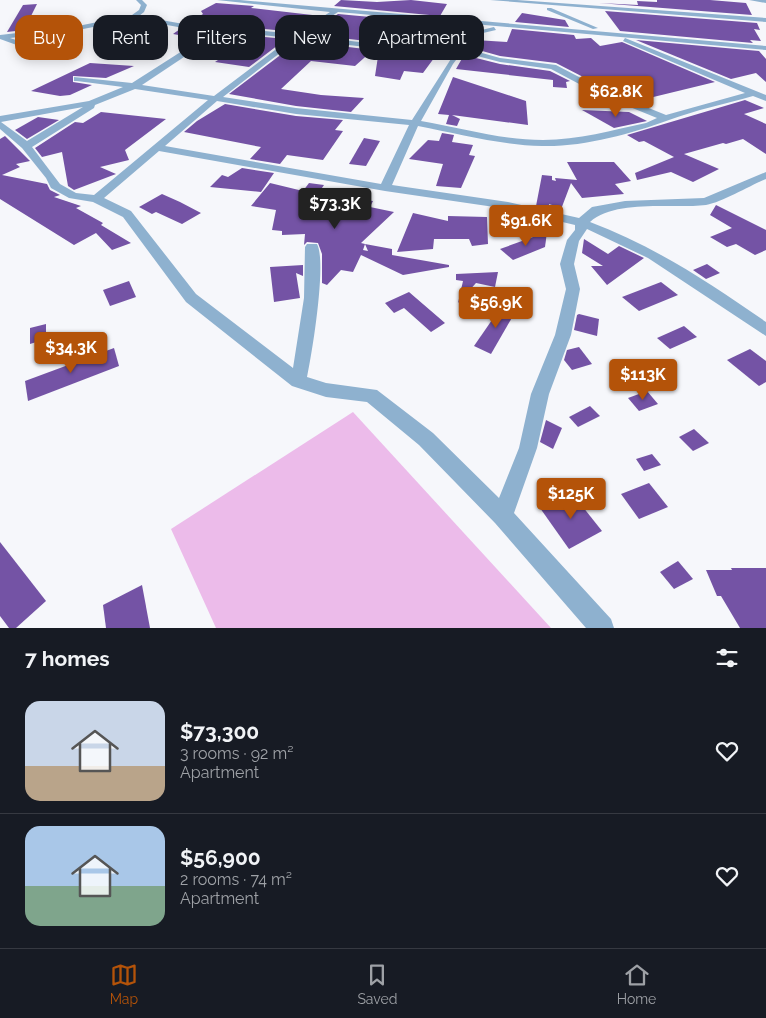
<!DOCTYPE html>
<meta charset="utf-8">
<style>
body{margin:0;font-family:Raleway,sans-serif;background:#242831;color:#f1f3f6;height:100vh;display:flex;flex-direction:column;font-size:19px;white-space:nowrap}
*{box-sizing:border-box;margin:0}
p{font-size:16px;color:#9ea1a6}
.icon{flex:none;width:28px;height:28px;fill:none;stroke:currentColor;stroke-width:2;stroke-linecap:round;stroke-linejoin:round}
.map{position:relative;height:628px;overflow:hidden}
.side{display:flex;flex-direction:column;background:#171b24;flex:1}
.side>*{flex:none}
.top-card{position:absolute;left:15px;top:15px;width:500px;height:45px;display:flex;gap:10px}
.price{position:absolute;translate:-50% -42px;padding:0 11px;border-radius:5px;background:#b45309;color:#fff;font-size:16px;line-height:32px;filter:drop-shadow(0 1px 2px #0008)}
.price::after{content:'';position:absolute;left:50%;top:30px;width:15px;height:11px;margin-left:-8px;background:inherit;clip-path:polygon(0 0,100% 0,50% 100%)}
.price.selected{background:#222;color:#fff}
ul{padding:0;list-style:none}
li{display:flex;align-items:center;gap:15px;height:125px;padding:0 25px}
li+li{border-top:1px solid #363941}
li span{display:grid;place-items:center;flex:none;width:140px;height:100px;border-radius:15px;color:#555}
li>.icon{margin-inline-start:auto}
span .icon{width:60px;height:60px;fill:#fffc;stroke-width:1}
li b{font-size:21px}
h2{display:flex;justify-content:space-between;align-items:center;height:60px;padding:0 25px;font-size:21px}
.tag{padding:0 18px;border-radius:15px;background:#171b24;box-shadow:0 2px 12px #0003;font-size:18px;line-height:45px}
.tag.selected{background:#b45309;color:#fff}
.menu{display:flex;justify-content:space-around;align-items:center;height:70px;border-top:1px solid #363941;background:#171b24;font-size:14px;color:#9ea1a6}
.menu a{display:grid;justify-items:center;gap:2px}
.menu .selected{color:#b45309}
.map>svg:first-child{display:block}
.green{fill:#ecbbea}
.building{fill:#7453a5}
.lines{fill:none;stroke-linecap:round;stroke-linejoin:round}
.minor{fill:#8eb1cf;fill-rule:evenodd}
</style>
<div class="map">
<svg width="766" height="628" viewBox="0 0 766 628">
<rect width="100%" height="100%" fill="#f6f7fb"/>
<path class="green" d="M353,412L551,628H216L171,529Z"/>
<g class="building">
<path d="M341,0L377,2L411,0L447,4L440,16L334,6Z"/>
<path d="M657,0H710L746,3L752,15L599,3L638,5L637,1L657,2Z"/>
<path d="M216,3L254,6L251,8L321,16L296,32L190,22L203,14L201,11Z"/>
<path d="M37,4L24,30L7,32L23,5Z"/>
<path d="M605,11L757,23L760,30L754,29L761,41L750,40L753,43L620,31Z"/>
<path d="M522,13L565,20L569,27L515,22Z"/>
<path d="M338,14L436,23L431,30L447,31L440,41L446,42L391,44L308,34Z"/>
<path d="M180,29L209,31L188,45L184,36L173,34Z"/>
<path d="M512,29L574,35L576,39L591,38L600,46L622,42L715,82L641,100L602,76L587,79L556,63L500,56L468,47L470,45L474,46L475,40L507,42Z"/>
<path d="M223,33L286,39L249,67L215,62L248,40L220,35Z"/>
<path d="M636,40L759,51L766,59V82L756,73L731,79Z"/>
<path d="M299,41L373,50L355,66L311,61L281,89L321,95L364,98L351,112L296,106L229,94Z"/>
<path d="M379,50L391,52L440,50L423,73L404,71L400,80L375,76Z"/>
<path d="M464,55L500,64L550,71L570,81L566,82L567,88L553,87V80L456,69Z"/>
<path d="M90,63L134,66L106,78L73,76V82L92,85L70,95L60,96L31,91Z"/>
<path d="M453,77L526,101L528,125L452,115L460,119L457,126L446,124L449,115L438,114Z"/>
<path d="M745,100L764,108L744,114L766,124V154L743,139L726,144L723,143L684,154L719,169L693,182L671,172L637,180L635,173L674,157L644,141L639,142L627,135Z"/>
<path d="M225,104L296,116L343,120L335,130L343,131L323,160L287,155L280,164L250,159L261,147L184,132L197,121Z"/>
<path d="M582,110L629,112L647,121L614,128Z"/>
<path d="M101,112L166,119L125,150L129,160L100,167L116,174L74,190L68,186L62,152L42,157L35,148L75,122L83,123Z"/>
<path d="M38,117L59,120L27,139L15,130Z"/>
<path d="M442,133L454,135L452,142L473,145L469,155L475,156L461,188L436,186L443,164L409,159L428,140L439,141Z"/>
<path d="M5,136L30,161L16,164L20,167L2,175L47,184L50,190L60,195L54,197L81,206L76,208L103,223L101,225L131,243L112,250L96,233L74,245L0,199V139Z"/>
<path d="M364,138L380,141L366,166L349,164Z"/>
<path d="M567,162H614L631,181L615,184L624,194L582,198L571,183L560,212L558,207L549,204V209L536,206L542,175L552,176V180L556,181L555,178L577,180Z"/>
<path d="M242,168L274,173L261,192L210,187L222,175L228,177Z"/>
<path d="M270,183L303,191L309,183L324,185L310,205L344,211L352,198L373,201L370,207L394,212L361,243L365,244L363,250L368,251L365,244L392,249V255L449,265V267L403,275L361,255L353,272L341,270L327,285L322,283V254L318,243L307,242L304,245L305,234L282,235V231L272,230L276,210L251,206Z"/>
<path d="M162,194L180,202L201,213L182,224L156,212L152,214L139,207Z"/>
<path d="M716,205L766,230V250L755,255L736,244L727,247L710,237L732,228L710,215Z"/>
<path d="M413,213L448,221V216L487,217L488,244L472,246L469,239H434L433,249L397,252Z"/>
<path d="M531,217L548,220L547,227L527,225Z"/>
<path d="M547,232L545,247L513,260L500,249Z"/>
<path d="M584,239L608,254L619,246L644,258L607,285L591,266H603L582,253Z"/>
<path d="M707,264L720,273L706,279L693,270Z"/>
<path d="M303,265V276L296,273L300,298L274,302L270,267Z"/>
<path d="M498,272L495,287L476,283L458,303L463,281L456,280V274Z"/>
<path d="M129,281L136,297L110,306L103,290Z"/>
<path d="M661,282L678,295L639,311L622,297Z"/>
<path d="M409,292L445,323L431,332L404,308L394,313L385,303Z"/>
<path d="M503,304L517,309L491,354L474,346Z"/>
<path d="M579,314L599,319L597,336L574,330L577,315Z"/>
<path d="M46,324V339L30,344V328Z"/>
<path d="M684,326L697,337L670,349L657,338Z"/>
<path d="M579,347L592,364L572,370L564,360L567,350Z"/>
<path d="M114,348L119,366L28,401L25,381Z"/>
<path d="M750,349L766,361V382L759,386L727,360Z"/>
<path d="M647,391L658,404L639,411L628,398Z"/>
<path d="M590,406L600,416L578,427L569,417Z"/>
<path d="M546,420L562,428L553,449L540,442Z"/>
<path d="M694,429L709,443L693,451L679,437Z"/>
<path d="M652,454L661,465L644,471L636,459Z"/>
<path d="M649,483L668,507L639,519L621,494Z"/>
<path d="M571,492L602,531L569,549L540,508Z"/>
<path d="M0,542L46,601L16,628H9L0,616Z"/>
<path d="M678,561L693,579L674,589L660,572Z"/>
<path d="M731,568H766V628H740L721,596H717L706,570H732Z"/>
<path d="M142,585L150,628H106L103,605Z"/>
</g>
<g class="lines">
<g class="minor">
<path d="M136,0H142L147,5L144,12L139,16L178,23L296,34L330,12L217,0H240L766,46V50L338,12L303,35L391,46L447,44L458,47L465,34L494,27L496,30L470,36L464,48L500,58L556,65L604,90L666,115L745,93L623,41L625,38L766,95V101L753,96C725,104 696,110 669,120C630,134 584,147 542,146C501,145 459,134 418,126L392,185L508,202L579,218L592,207L625,201L704,198L766,172V179C749,186 723,202 706,205C672,209 616,199 590,222C654,246 710,283 766,322V336L648,258L587,229L579,241L574,264L580,289L571,335L549,394L537,448L514,513L611,619L614,628H586L495,523L419,445L367,402L326,397L292,386L186,302L123,217L93,202L69,198L51,188L46,178L22,148L0,129V116L89,101L123,87L77,81H74V77L132,83L215,30L178,27L134,19L78,30L10,38L31,45L34,58L30,60L26,58L25,48L0,39V35L78,26L132,15L139,10L141,5ZM223,31L291,38L214,96L142,85ZM298,39L391,50L447,48L456,51L412,120L296,108L223,97ZM462,52L500,62L551,69L598,94L657,118L646,123C613,130 578,140 543,140C502,140 461,128 421,121L453,64ZM135,89L208,100L94,195L76,193L60,184L32,147L94,108L95,105ZM217,101L296,114L409,125L381,184L165,146ZM83,107L27,141L1,122ZM159,151L385,191L508,209L575,225V230L567,240L560,264L566,289L555,335L531,394L519,448L499,498L433,433L377,390L326,383L307,377C312,354 327,262 317,244H307L305,247L304,298L293,368L196,294L131,211L104,198Z"/>
<path d="M490,0H517L766,18V22Z"/>
<path d="M749,0H766V3Z"/>
<path d="M547,8H551L598,28L593,29L547,10Z"/>
</g>
</g>
</svg>
<b class="price" style="left:616px;top:118px">$62.8K</b>
<b class="price selected" style="left:335px;top:230px">$73.3K</b>
<b class="price" style="left:526px;top:247px">$91.6K</b>
<b class="price" style="left:496px;top:329px">$56.9K</b>
<b class="price" style="left:71px;top:374px">$34.3K</b>
<b class="price" style="left:643px;top:401px">$113K</b>
<b class="price" style="left:571px;top:520px">$125K</b>
<div class="top-card">
<a class="tag selected">Buy</a>
<a class="tag">Rent</a>
<a class="tag">Filters</a>
<a class="tag">New</a>
<a class="tag">Apartment</a>
</div>
</div>
<section class="side">
<h2>7 homes<svg class="icon" aria-label="filters" viewBox="0 0 24 24"><path d="M4 7h16M4 17h16"/><circle cx="9" cy="7" r="2"/><circle cx="15" cy="17" r="2"/></svg></h2>
<ul>
<li><span style="background:linear-gradient(#c9d6e8 65%,#b9a48a 0)"><svg class="icon" aria-label="home" viewBox="0 0 24 24"><path d="M3 11l9-7 9 7M6 9v11h12V9"/></svg></span><div><b>$73,300</b><p>3 rooms · 92 m²</p><p>Apartment</p></div><svg class="icon" aria-label="heart" viewBox="0 0 24 24"><path d="M12 20l-8-8c-3-5 5-10 8-4 3-6 11-1 8 4z"/></svg></li>
<li><span style="background:linear-gradient(#a9c7e8 60%,#7fa58c 0)"><svg class="icon" aria-label="home" viewBox="0 0 24 24"><path d="M3 11l9-7 9 7M6 9v11h12V9"/></svg></span><div><b>$56,900</b><p>2 rooms · 74 m²</p><p>Apartment</p></div><svg class="icon" aria-label="heart" viewBox="0 0 24 24"><path d="M12 20l-8-8c-3-5 5-10 8-4 3-6 11-1 8 4z"/></svg></li>
</ul>
</section>
<nav class="menu">
<a class="selected"><svg class="icon" aria-label="map" viewBox="0 0 24 24"><path d="M3 6l6-2 6 2 6-2v14l-6 2-6-2-6 2zM9 4v14M15 6v14"/></svg>Map</a>
<a><svg class="icon" aria-label="saved" viewBox="0 0 24 24"><path d="M7 4h10v16l-5-4-5 4z"/></svg>Saved</a>
<a><svg class="icon" aria-label="home" viewBox="0 0 24 24"><path d="M3 11l9-7 9 7M6 9v11h12V9"/></svg>Home</a>
</nav>
